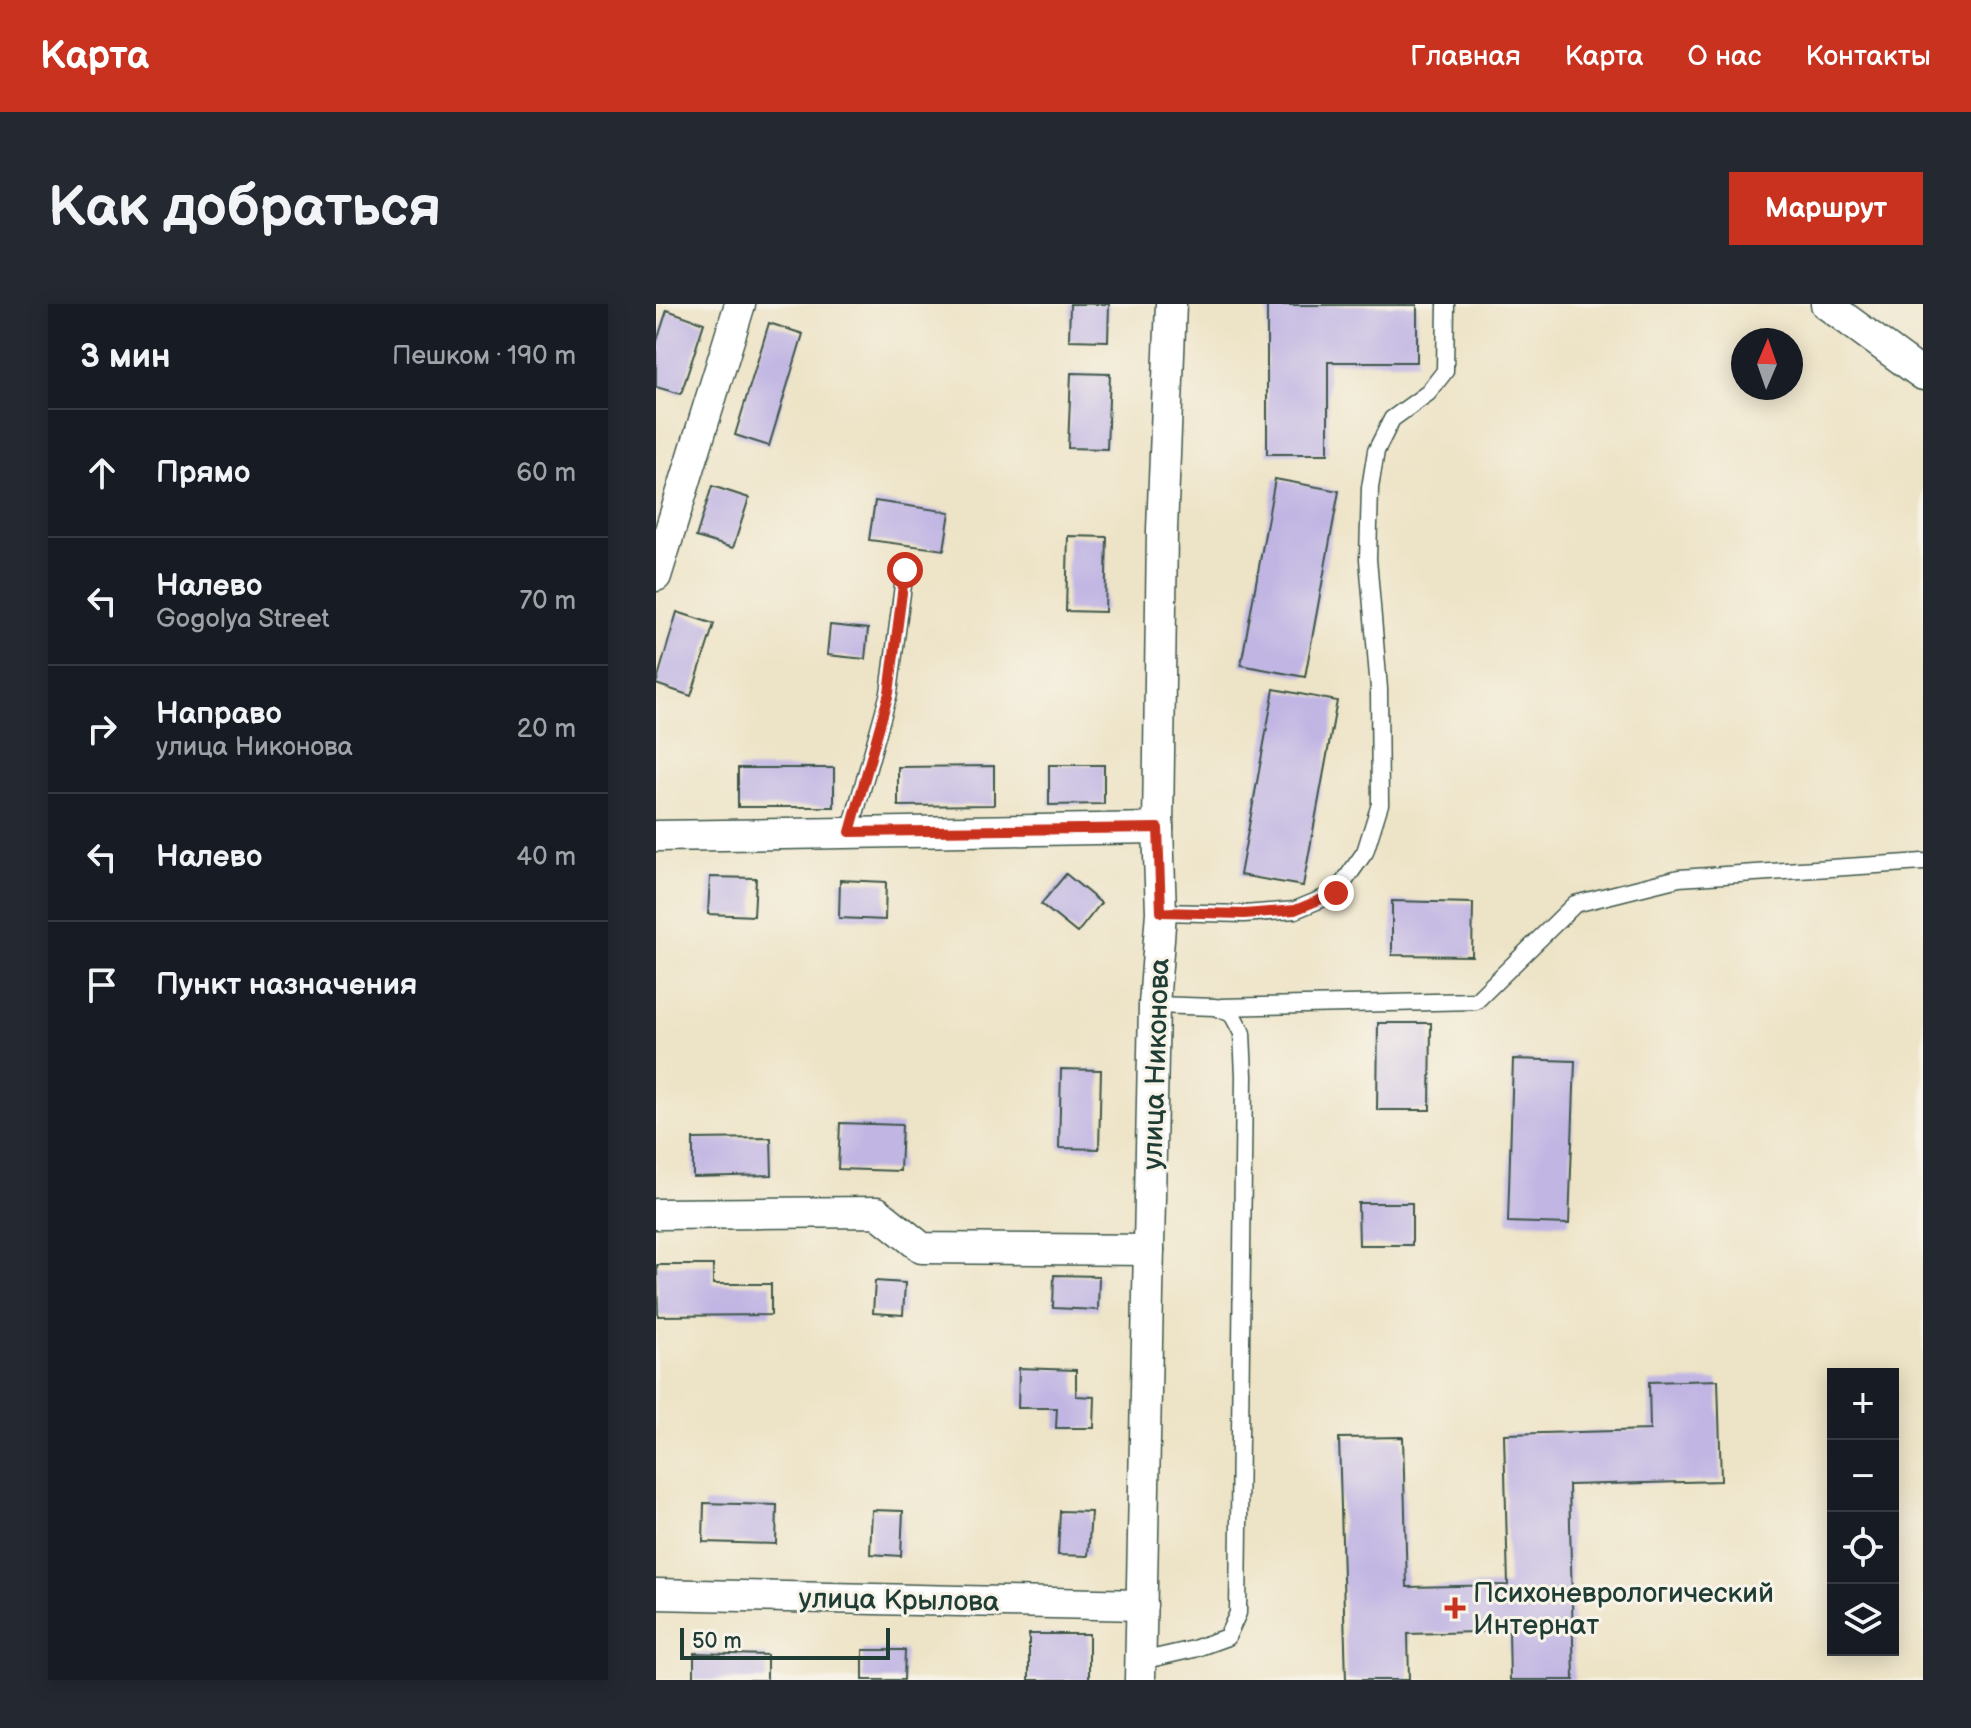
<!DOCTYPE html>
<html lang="ru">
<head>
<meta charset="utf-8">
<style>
  :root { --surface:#171b24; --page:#242831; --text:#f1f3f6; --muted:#9ea1a6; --line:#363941; --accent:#c8321e }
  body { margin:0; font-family:"Balsamiq Sans",sans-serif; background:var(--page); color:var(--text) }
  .controls { position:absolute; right:24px; bottom:24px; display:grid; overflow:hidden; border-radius:0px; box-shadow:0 4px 20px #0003 }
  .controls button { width:72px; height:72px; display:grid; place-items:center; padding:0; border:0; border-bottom:2px solid var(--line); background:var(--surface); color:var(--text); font:40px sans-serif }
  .compass { position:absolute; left:1075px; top:24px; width:72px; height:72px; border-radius:50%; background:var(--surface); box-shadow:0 4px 20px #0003; rotate:2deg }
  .scale { position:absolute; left:24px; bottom:20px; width:210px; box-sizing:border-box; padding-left:8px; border:4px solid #1f3d34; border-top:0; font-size:22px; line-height:28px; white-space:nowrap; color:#1f3d34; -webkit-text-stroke:6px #f7f3e8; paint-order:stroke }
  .stop { position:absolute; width:24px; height:24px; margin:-18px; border:6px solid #c8321e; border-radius:50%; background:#fff }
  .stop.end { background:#c8321e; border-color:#fff; box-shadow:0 2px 8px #0008 }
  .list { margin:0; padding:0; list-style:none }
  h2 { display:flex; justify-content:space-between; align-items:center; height:104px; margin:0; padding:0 32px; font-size:34px }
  h2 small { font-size:26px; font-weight:400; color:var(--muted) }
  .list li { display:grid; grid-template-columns:52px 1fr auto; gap:24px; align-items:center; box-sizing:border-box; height:128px; padding:0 32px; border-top:2px solid var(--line) }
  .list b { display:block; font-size:30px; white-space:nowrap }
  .list p { margin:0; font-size:26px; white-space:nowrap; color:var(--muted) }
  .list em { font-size:26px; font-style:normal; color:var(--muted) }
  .icon { flex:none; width:44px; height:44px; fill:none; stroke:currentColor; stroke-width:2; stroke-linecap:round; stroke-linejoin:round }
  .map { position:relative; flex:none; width:1267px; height:1376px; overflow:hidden; border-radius:0px }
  header { display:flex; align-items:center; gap:48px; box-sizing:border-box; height:112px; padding:0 40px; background:var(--accent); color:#fff }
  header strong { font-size:38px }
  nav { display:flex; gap:44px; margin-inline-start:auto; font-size:28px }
  .intro { display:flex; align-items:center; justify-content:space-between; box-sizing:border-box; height:192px; padding:0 48px }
  h1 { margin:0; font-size:56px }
  .button { padding:20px 36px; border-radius:0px; background:var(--accent); color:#fff; font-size:28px; font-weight:700 }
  main { display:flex; gap:48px; padding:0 48px }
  aside { flex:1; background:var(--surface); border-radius:0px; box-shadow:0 4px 20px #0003 }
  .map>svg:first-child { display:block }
  .building { fill:#c1b6e3 }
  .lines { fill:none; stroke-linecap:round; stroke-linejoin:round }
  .service-casing { stroke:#3e564a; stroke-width:19 }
  .minor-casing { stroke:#3e564a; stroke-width:33 }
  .service { stroke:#fff; stroke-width:16 }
  .minor { stroke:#fff; stroke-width:30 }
  .route { stroke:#c8321e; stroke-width:10 }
  .poi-dot { fill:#c8321e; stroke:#f7f3e8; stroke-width:3 }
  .labels { text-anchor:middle; stroke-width:6; stroke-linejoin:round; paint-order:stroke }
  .street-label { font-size:28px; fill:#1f3d34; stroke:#f7f3e8 }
  .poi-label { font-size:28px; fill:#1f3d34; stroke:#f7f3e8; text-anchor:start }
</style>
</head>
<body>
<header>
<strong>Карта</strong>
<nav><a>Главная</a><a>Карта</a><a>О нас</a><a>Контакты</a></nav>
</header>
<div class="intro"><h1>Как добраться</h1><a class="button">Маршрут</a></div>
<main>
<aside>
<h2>3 мин<small>Пешком · 190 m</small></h2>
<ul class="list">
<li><svg class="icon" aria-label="ahead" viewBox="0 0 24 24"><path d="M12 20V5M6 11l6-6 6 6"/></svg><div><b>Прямо</b></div><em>60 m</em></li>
<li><svg class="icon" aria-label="left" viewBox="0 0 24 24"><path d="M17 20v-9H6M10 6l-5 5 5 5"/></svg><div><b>Налево</b><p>Gogolya Street</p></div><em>70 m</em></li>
<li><svg class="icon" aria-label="right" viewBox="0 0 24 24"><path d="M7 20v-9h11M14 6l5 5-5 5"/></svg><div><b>Направо</b><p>улица Никонова</p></div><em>20 m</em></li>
<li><svg class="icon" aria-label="left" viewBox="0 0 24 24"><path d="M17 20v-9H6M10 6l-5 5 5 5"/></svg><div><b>Налево</b></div><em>40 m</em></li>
<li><svg class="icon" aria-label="arrive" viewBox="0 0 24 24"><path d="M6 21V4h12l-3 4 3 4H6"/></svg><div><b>Пункт назначения</b></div></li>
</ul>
</aside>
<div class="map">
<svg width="1267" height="1376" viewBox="0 0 1267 1376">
  <rect width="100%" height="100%" fill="#f7f3e8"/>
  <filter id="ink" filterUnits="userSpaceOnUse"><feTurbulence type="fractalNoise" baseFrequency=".0125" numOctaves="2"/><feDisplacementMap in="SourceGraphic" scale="16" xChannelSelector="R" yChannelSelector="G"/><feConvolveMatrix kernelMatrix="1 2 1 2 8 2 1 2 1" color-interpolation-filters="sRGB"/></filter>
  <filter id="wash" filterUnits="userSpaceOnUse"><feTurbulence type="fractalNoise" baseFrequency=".006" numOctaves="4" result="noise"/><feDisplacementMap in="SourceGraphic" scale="32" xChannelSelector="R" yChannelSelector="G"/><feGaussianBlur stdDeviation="1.8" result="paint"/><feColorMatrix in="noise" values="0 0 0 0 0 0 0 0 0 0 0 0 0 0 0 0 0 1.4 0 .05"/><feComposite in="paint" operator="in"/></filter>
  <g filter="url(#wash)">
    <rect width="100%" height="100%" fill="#ede3c6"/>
    <g id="blocks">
      <g class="building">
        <path d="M 414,0 L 453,0 L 452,37 L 413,36 Z"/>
        <path d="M 611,1 L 761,1 L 761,58 L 672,58 L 672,150 L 611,150 Z"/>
        <path d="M 11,6 L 48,19 L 25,90 L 0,83 L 0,40 Z"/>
        <path d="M 113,19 L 147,30 L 113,142 L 79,131 Z"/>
        <path d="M 415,69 L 454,70 L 451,145 L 412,144 Z"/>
        <path d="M 619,175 L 683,187 L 649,373 L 585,361 Z"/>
        <path d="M 56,182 L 93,194 L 77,244 L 40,233 Z"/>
        <path d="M 219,197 L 294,208 L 288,246 L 213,236 Z"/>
        <path d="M 412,232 L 451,233 L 449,308 L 410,307 Z"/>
        <path d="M 21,308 L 58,320 L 35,392 L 0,380 Z"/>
        <path d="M 174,321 L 212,325 L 209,355 L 171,351 Z"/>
        <path d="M 618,385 L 681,397 L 647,582 L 584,571 Z"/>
        <path d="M 393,461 L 448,461 L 448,500 L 393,501 Z"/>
        <path d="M 338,462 L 338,501 L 242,502 L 242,463 Z"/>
        <rect x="82" y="464" width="96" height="39"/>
        <path d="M 410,570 L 445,599 L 421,629 L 385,600 Z"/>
        <path d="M 54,573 L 100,574 L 98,612 L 52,610 Z"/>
        <path d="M 184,576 L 230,578 L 229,616 L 183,614 Z"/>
        <path d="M 736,597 L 817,599 L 816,652 L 736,651 Z"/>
        <path d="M 722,719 L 775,719 L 774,806 L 721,806 Z"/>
        <path d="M 857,755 L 919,757 L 913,920 L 852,918 Z"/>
        <path d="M 405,765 L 445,766 L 443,845 L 403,844 Z"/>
        <path d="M 184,819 L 246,821 L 244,867 L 182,865 Z"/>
        <path d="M 115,834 L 116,871 L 37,873 L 37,835 Z"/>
        <path d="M 702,899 L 756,899 L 756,941 L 703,941 Z"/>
        <path d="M 1,961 L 57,961 L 57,980 L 115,980 L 115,1011 L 2,1012 Z"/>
        <path d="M 398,971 L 443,972 L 442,1006 L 397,1004 Z"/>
        <path d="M 219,977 L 249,979 L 247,1011 L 217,1009 Z"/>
        <path d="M 363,1064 L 420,1066 L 420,1092 L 439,1093 L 438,1124 L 400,1124 L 401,1104 L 362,1104 Z"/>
        <path d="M 1062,1076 L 1065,1177 L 913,1181 L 918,1376 L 854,1376 L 853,1327 L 752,1330 L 753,1376 L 690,1376 L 683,1134 L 747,1133 L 751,1283 L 852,1281 L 848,1130 L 994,1126 L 993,1078 Z"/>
        <path d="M 48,1199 L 121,1201 L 120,1240 L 47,1238 Z"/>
        <path d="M 216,1206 L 247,1207 L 245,1252 L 214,1250 Z"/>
        <path d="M 404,1207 L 435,1208 L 432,1252 L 402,1251 Z"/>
        <rect x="373" y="1330" width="60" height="46"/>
        <path d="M 207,1346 L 249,1346 L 248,1376 L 207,1376 Z"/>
        <path d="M 38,1349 L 111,1351 L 111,1376 L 38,1376 Z"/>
      </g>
    </g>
  </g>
  <g filter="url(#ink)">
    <use href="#blocks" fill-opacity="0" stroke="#3e564a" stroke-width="2"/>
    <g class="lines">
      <defs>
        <g id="service">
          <path d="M 194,528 L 233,389 L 249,266"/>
          <path d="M 505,608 L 588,610 L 639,606 L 680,589 L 709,548 L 724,500 L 723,385 L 712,255 L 714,184 L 720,147 L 736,115 L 772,89 L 789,67 L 790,0"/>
          <path d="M 565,703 L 820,697 L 919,600 L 1023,574 L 1267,558"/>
          <path d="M 485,1357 L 538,1345 L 571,1333 L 582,1309 L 588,772 L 586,729 L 576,710 L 559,703 L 498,701"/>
        </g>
        <g id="minor">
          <path d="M 1170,0 L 1267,71"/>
          <path d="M 0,272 L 84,0"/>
          <path d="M 0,532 L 502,524"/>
          <path d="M 0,910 L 221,908 L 266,944 L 493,946"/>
          <path d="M 0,1290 L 486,1301"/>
          <path d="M 484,1376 L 498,701 L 505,608 L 502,524 L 506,226 L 515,0"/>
        </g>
      </defs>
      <use href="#service" class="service-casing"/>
      <use href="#minor" class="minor-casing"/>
      <use href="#service" class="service"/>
      <use href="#minor" class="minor"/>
    </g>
  </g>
  <g class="lines" filter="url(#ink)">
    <path class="route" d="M 249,266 L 233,389 L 194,528 L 502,524 L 505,608 L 588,610 L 639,606 L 680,589"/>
  </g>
  <path class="poi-dot" d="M795 1292h8v8h8v8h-8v8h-8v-8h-8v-8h8z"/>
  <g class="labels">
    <g class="street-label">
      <text transform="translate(499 760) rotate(-88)" y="10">улица Никонова</text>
      <text transform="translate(243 1295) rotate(1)" y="10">улица Крылова</text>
    </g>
    <g class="poi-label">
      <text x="817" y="1298">Психоневрологический<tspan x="817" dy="32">Интернат</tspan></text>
    </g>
  </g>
</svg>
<div class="controls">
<button>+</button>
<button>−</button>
<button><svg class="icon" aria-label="locate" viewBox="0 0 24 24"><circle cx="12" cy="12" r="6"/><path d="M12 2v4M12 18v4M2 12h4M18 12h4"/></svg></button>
<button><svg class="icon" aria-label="layers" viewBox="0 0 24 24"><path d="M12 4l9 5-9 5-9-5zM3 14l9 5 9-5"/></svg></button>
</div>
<svg class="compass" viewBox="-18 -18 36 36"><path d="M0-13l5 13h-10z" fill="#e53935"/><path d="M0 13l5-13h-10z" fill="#9ea1a6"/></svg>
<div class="scale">50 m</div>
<div class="stop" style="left:249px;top:266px"></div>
<div class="stop end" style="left:680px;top:589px"></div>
</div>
</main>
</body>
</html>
